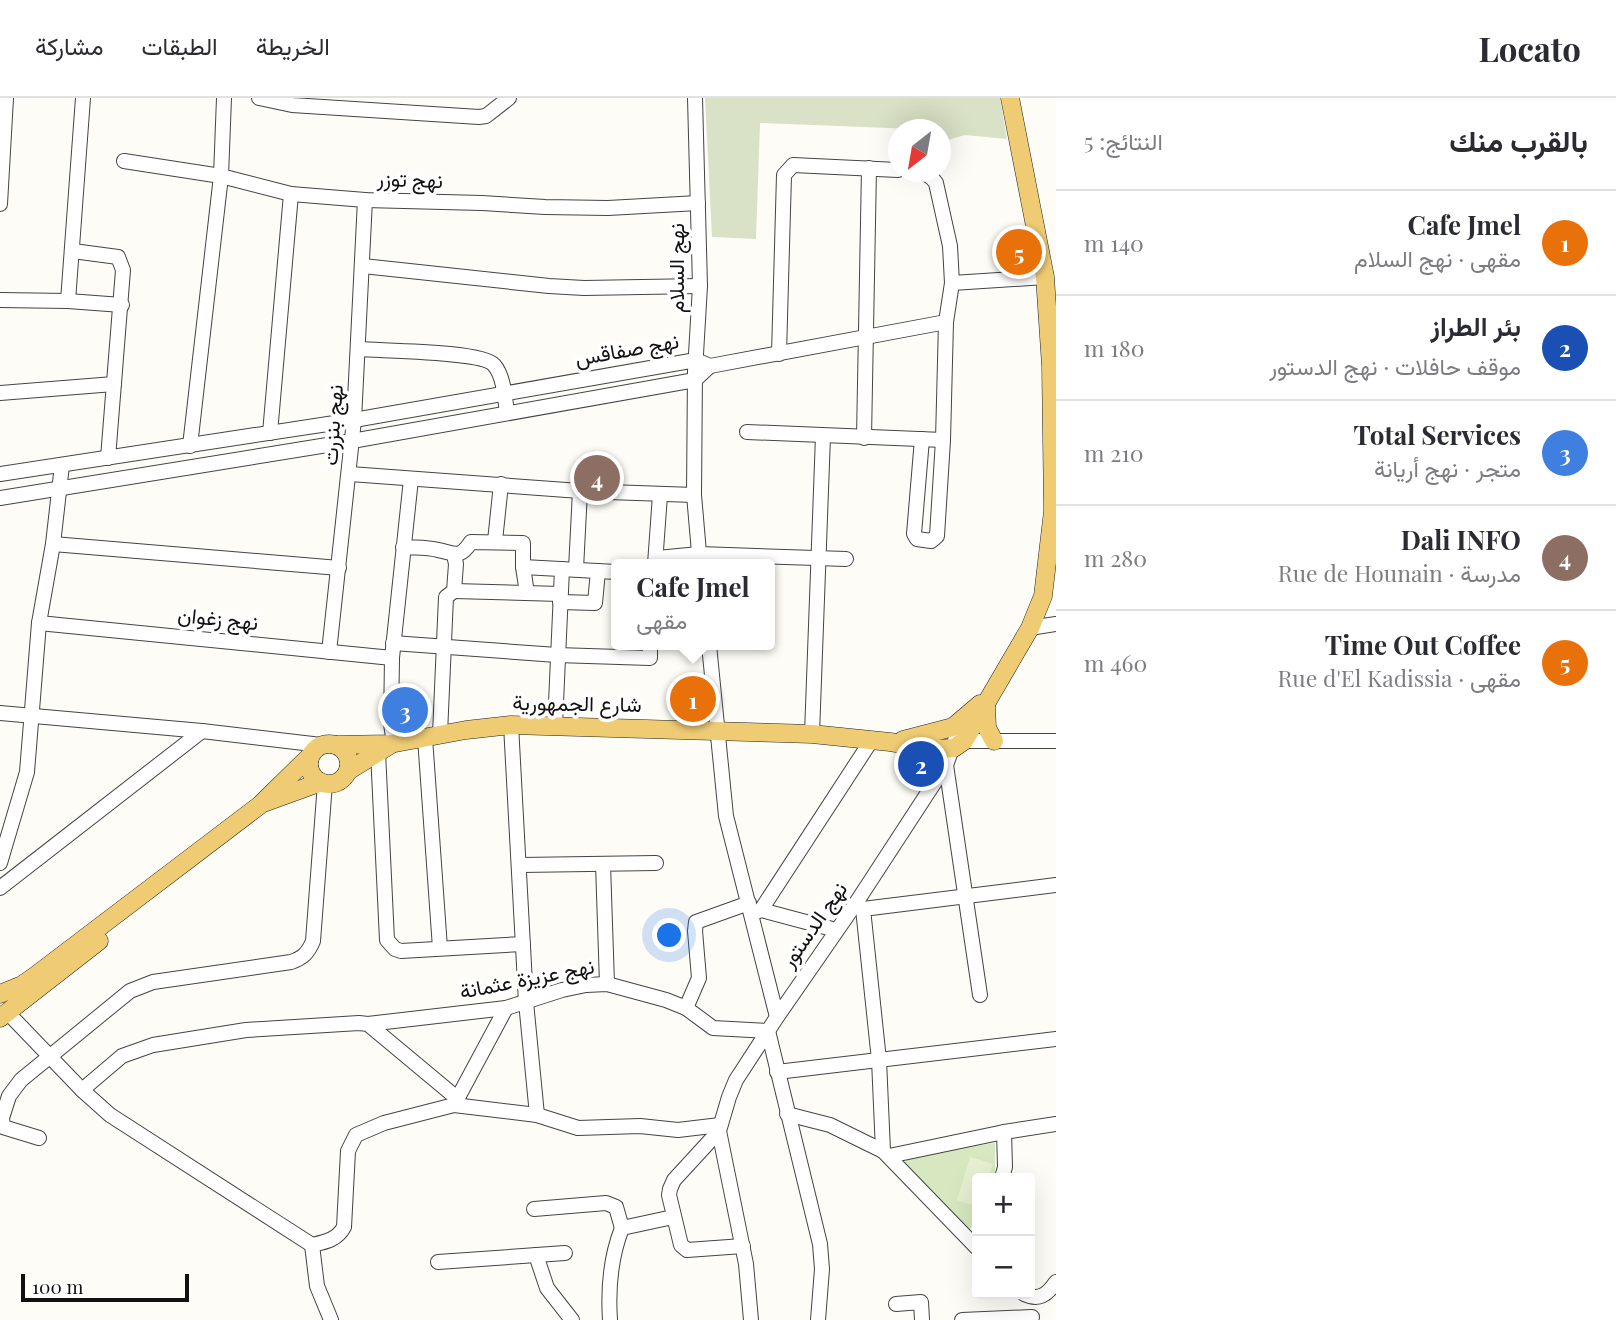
<!DOCTYPE html>
<html lang="ar">
<head>
<meta charset="utf-8">
<style>
  :root { --surface:#fff; --page:#f7f7f7; --text:#2b2b33; --muted:#7c7c81; --line:#e1e1e2; --accent:#b9313e }
  body { margin:0; font-family:"Playfair Display",Vazirmatn,serif; background:var(--page); color:var(--text); direction:rtl }
  .controls { position:absolute; right:21px; bottom:21px; display:grid; overflow:hidden; border-radius:7px; box-shadow:0 7px 28px #0002 }
  .controls button { width:63px; height:63px; display:grid; place-items:center; padding:0; border:0; border-bottom:2px solid var(--line); background:var(--surface); color:var(--text); font:35px sans-serif }
  .compass { position:absolute; left:888px; top:21px; width:63px; height:63px; border-radius:50%; background:var(--surface); box-shadow:0 7px 28px #0002; rotate:211deg }
  .scale { position:absolute; left:21px; bottom:18px; width:168px; box-sizing:border-box; padding-left:7px; border:4px solid #111; border-top:0; font-size:19px; line-height:24px; white-space:nowrap; color:#111; -webkit-text-stroke:5px #fff; paint-order:stroke }
  .you { position:absolute; left:670px; top:838px; width:24px; height:24px; margin:-18px; border:5px solid #fff; border-radius:50%; background:#1a73e8; box-shadow:0 0 0 10px #1a73e833 }
  .badge { display:grid; place-items:center; width:46px; height:46px; border-radius:50%; background:var(--accent); color:#fff; font-size:23px; font-weight:700 }
  .pin { position:absolute; translate:-50% -50%; border:4px solid #fff; box-shadow:0 2px 7px #0006 }
  .popup { position:absolute; left:611px; top:461px; width:164px; height:91px; box-sizing:border-box; display:grid; place-content:center; border-radius:7px; background:var(--surface); filter:drop-shadow(0 2px 5px #0005); font-size:23px; white-space:nowrap; color:var(--muted) }
  .popup b { font-size:26px; color:var(--text) }
  .popup::after { content:''; position:absolute; left:50%; top:100%; margin-left:-14px; border:14px solid transparent; border-top-color:var(--surface) }
  .list { margin:0; padding:0; list-style:none }
  h2 { display:flex; justify-content:space-between; align-items:center; height:91px; margin:0; padding:0 28px; font-size:30px }
  h2 small { font-size:23px; font-weight:400; color:var(--muted) }
  .list li { display:grid; grid-template-columns:46px 1fr auto; gap:21px; align-items:center; box-sizing:border-box; height:105px; padding:0 28px; border-top:2px solid var(--line) }
  .list b { display:block; font-size:26px; white-space:nowrap }
  .list p { margin:0; font-size:23px; white-space:nowrap; color:var(--muted) }
  .list em { font-size:23px; font-style:normal; color:var(--muted) }
  .map { position:relative; flex:none; width:1056px; height:1222px; overflow:hidden; direction:ltr }
  header { display:flex; align-items:center; gap:42px; box-sizing:border-box; height:98px; padding:0 35px; background:var(--surface); border-bottom:2px solid var(--line) }
  header strong { font-size:33px }
  nav { display:flex; gap:38px; margin-inline-start:auto; font-size:24px }
  main { display:flex }
  aside { flex:1; background:var(--surface) }
  .map>svg:first-child { display:block }
  .green { fill:#d7e8c0 }
  .cemetery { fill:#d9e1c6 }
  .pitch { fill:#e7f0d1 }
  .lines { fill:none; stroke-linecap:round; stroke-linejoin:round }
  .minor-casing { stroke:#444; stroke-width:16 }
  .major-casing { stroke:#222; stroke-width:19 }
  .minor { stroke:#fff; stroke-width:14 }
  .major { stroke:#efcb74; stroke-width:18 }
  .labels { text-anchor:middle; stroke-width:7; stroke-linejoin:round; paint-order:stroke }
  .street-label { font-size:21px; fill:#111; stroke:#fff }
</style>
</head>
<body>
<header>
<strong>Locato</strong>
<nav><a>الخريطة</a><a>الطبقات</a><a>مشاركة</a></nav>
</header>
<main>
<aside>
<h2>بالقرب منك<small>النتائج: 5</small></h2>
<ul class="list">
<li><span class="badge" style="background:#e8710a">1</span><div><b>Cafe Jmel</b><p>مقهى · نهج السلام</p></div><em>140 m</em></li>
<li><span class="badge" style="background:#1a4fb4">2</span><div><b>بئر الطراز</b><p>موقف حافلات · نهج الدستور</p></div><em>180 m</em></li>
<li><span class="badge" style="background:#3f7fe0">3</span><div><b>Total Services</b><p>متجر · نهج أريانة</p></div><em>210 m</em></li>
<li><span class="badge" style="background:#8d6e63">4</span><div><b>Dali INFO</b><p>مدرسة · Rue de Hounain</p></div><em>280 m</em></li>
<li><span class="badge" style="background:#e8710a">5</span><div><b>Time Out Coffee</b><p>مقهى · Rue d'El Kadissia</p></div><em>460 m</em></li>
</ul>
</aside>
<div class="map">
<svg width="1056" height="1222" viewBox="0 0 1056 1222">
  <rect width="100%" height="100%" fill="#fefcf6"/>
  <path class="green" d="M 995,1045 L 995,1080 L 977,1080 L 977,1122 L 969,1132 L 966,1132 L 904,1066 L 908,1058 Z"/>
  <path class="cemetery" d="M 705,0 L 1000,0 L 1007,41 L 965,37 L 941,44 L 940,32 L 760,25 L 756,141 L 712,139 Z"/>
  <path class="pitch" d="M 970,1059 L 993,1066 L 988,1080 L 977,1080 L 977,1109 L 957,1102 Z"/>
  <g class="lines">
    <defs>
      <g id="minor">
        <path d="M 259,0 L 292,7 L 479,19 L 486,18 L 509,0"/>
        <path d="M 695,0 L 700,188 L 695,273 L 694,397 L 700,466"/>
        <path d="M 124,63 L 221,78 L 291,96 L 365,102 L 482,105 L 545,109 L 608,110 L 698,105"/>
        <path d="M 914,74 C 924,74 931,77 936,85 L 950,148 L 952,185 L 946,224 L 943,342 L 937,438 L 931,443 L 917,441 L 914,436 L 922,341"/>
        <path d="M 0,106 L 6,0"/>
        <path d="M 73,153 L 118,159 L 123,172 L 108,360"/>
        <path d="M 363,168 L 549,188 L 584,190 L 700,188"/>
        <path d="M 952,185 L 1045,179"/>
        <path d="M 0,202 L 68,203 L 122,207"/>
        <path d="M 68,203 L 83,0"/>
        <path d="M 359,251 C 382,253 482,253 494,267 C 504,278 505,301 507,315"/>
        <path d="M 779,256 L 784,77 L 793,67 L 898,72"/>
        <path d="M 710,268 L 946,224"/>
        <path d="M 0,295 L 114,286"/>
        <path d="M 747,334 L 943,342"/>
        <path d="M 270,335 L 291,96"/>
        <path d="M 864,340 L 869,70"/>
        <path d="M 190,348 L 221,78 L 224,0"/>
        <path d="M 0,376 L 354,322 L 696,262 L 710,268"/>
        <path d="M 350,376 L 580,393 L 694,397"/>
        <path d="M 0,400 L 352,343 L 695,282 L 710,268"/>
        <path d="M 495,443 L 501,386"/>
        <path d="M 53,446 L 339,470"/>
        <path d="M 403,449 C 415,450 427,449 438,452 C 455,455 459,462 471,444 L 523,445 L 523,469 L 527,495"/>
        <path d="M 657,460 L 699,456 L 846,461"/>
        <path d="M 655,466 L 660,397"/>
        <path d="M 523,469 L 616,474"/>
        <path d="M 576,471 L 580,393"/>
        <path d="M 454,493 L 560,496"/>
        <path d="M 560,504 L 595,505 L 598,473"/>
        <path d="M 39,525 L 392,560"/>
        <path d="M 1030,530 L 1056,526"/>
        <path d="M 393,545 L 557,557 L 650,560 L 650,547"/>
        <path d="M 709,547 L 726,718 L 777,919"/>
        <path d="M 329,554 L 354,322 L 365,102"/>
        <path d="M 0,615 L 202,633 L 321,647"/>
        <path d="M 511,627 L 526,904 L 537,1017"/>
        <path d="M 555,627 L 562,471"/>
        <path d="M 440,636 L 446,499 L 454,493 L 456,466 L 454,457"/>
        <path d="M 812,636 L 823,338"/>
        <path d="M 425,640 L 440,850"/>
        <path d="M 964,643 L 1056,643"/>
        <path d="M 394,645 L 391,626 L 392,560 L 411,381"/>
        <path d="M 378,654 L 387,842 L 395,851 L 401,853 L 523,846"/>
        <path d="M 946,667 L 980,897"/>
        <path d="M 0,765 L 27,674 L 39,525 L 53,446 L 62,367"/>
        <path d="M 603,766 L 607,886"/>
        <path d="M 521,767 L 656,765"/>
        <path d="M 0,790 L 202,633"/>
        <path d="M 856,805 L 863,811 L 879,962 L 883,1053"/>
        <path d="M 863,811 L 1056,787"/>
        <path d="M 761,812 L 871,643"/>
        <path d="M 756,814 L 761,812 L 836,832"/>
        <path d="M 686,910 L 699,880 L 695,833 L 696,824 L 749,805"/>
        <path d="M 7,914 L 82,992 L 110,1017 L 312,1147"/>
        <path d="M 368,926 L 506,910 L 562,892 L 586,887 L 607,886 L 666,902 L 686,910 L 713,930 L 768,933 L 820,1146 L 822,1171 L 818,1222"/>
        <path d="M 777,974 L 1056,941"/>
        <path d="M 82,992 L 122,958 L 153,947 L 246,932 L 359,925 L 368,926 L 458,1001"/>
        <path d="M 454,1007 L 506,910"/>
        <path d="M 787,1016 L 830,1027 L 883,1053 L 977,1150"/>
        <path d="M 719,1033 L 674,1082 L 670,1091 L 669,1097 L 681,1147 L 687,1152 L 743,1148"/>
        <path d="M 39,1040 L 3,1029 L 2,1020 L 9,998 L 21,982 L 130,893 L 153,884 L 291,864 C 303,860 308,855 313,843 L 325,685"/>
        <path d="M 889,1058 L 1004,1034 L 1056,1026"/>
        <path d="M 1002,1080 L 1005,1069 L 1004,1034"/>
        <path d="M 534,1111 L 606,1105 L 616,1109 L 622,1130"/>
        <path d="M 312,1147 C 325,1144 337,1142 344,1129 L 348,1053 L 356,1037 L 384,1025 L 454,1007 L 537,1017 L 578,1030 L 640,1028 L 678,1032 L 720,1027"/>
        <path d="M 312,1147 L 317,1188 L 331,1222"/>
        <path d="M 536,1157 L 547,1190 L 572,1222"/>
        <path d="M 438,1164 L 565,1155"/>
        <path d="M 1024,1196 C 1039,1203 1047,1197 1056,1184"/>
        <path d="M 896,1206 L 921,1204 L 922,1222"/>
        <path d="M 610,1222 C 608,1192 611,1158 622,1130 L 673,1119"/>
        <path d="M 751,1222 L 746,1166 L 719,1033 L 729,999 L 736,982 L 777,919 L 856,805 L 946,667 L 956,640"/>
        <path d="M 962,1222 L 1032,1219"/>
      </g>
      <g id="major">
        <path d="M 986,608 L 987,630 L 994,643"/>
        <path d="M 903,642 L 953,629 L 980,606"/>
        <circle cx="329" cy="666" r="20"/>
        <path d="M 336,647 L 390,646 L 466,632 L 511,627 L 812,636 L 890,644 L 934,651 L 954,650 L 964,643 L 1030,530 L 1043,498 L 1053,413 L 1051,268 L 1045,179 L 1010,0"/>
        <path d="M 348,673 L 390,647"/>
        <path d="M 266,704 L 321,684"/>
        <path d="M 0,896 L 22,887 L 35,878 L 260,707 L 310,658"/>
        <path d="M 0,920 L 99,843"/>
      </g>
    </defs>
    <use href="#minor" class="minor-casing"/>
    <use href="#major" class="major-casing"/>
    <use href="#minor" class="minor"/>
    <use href="#major" class="major"/>
  </g>
  <g class="labels">
    <g class="street-label">
      <text transform="translate(410 82) rotate(2)" y="7">نهج توزر</text>
      <text transform="translate(677 170) rotate(-90)" y="7">نهج السلام</text>
      <text transform="translate(627 252) rotate(-10)" y="7">نهج صفاقس</text>
      <text transform="translate(333 327) rotate(-86)" y="7">نهج بنزرت</text>
      <text transform="translate(218 521) rotate(6)" y="7">نهج زغوان</text>
      <text transform="translate(577 606) rotate(1)" y="7">شارع الجمهورية</text>
      <text transform="translate(814 827) rotate(-55)" y="7">نهج الدستور</text>
      <text transform="translate(527 881) rotate(-11)" y="7">نهج عزيزة عثمانة</text>
    </g>
  </g>
</svg>
<div class="controls">
<button>+</button>
<button>−</button>
</div>
<svg class="compass" viewBox="-18 -18 36 36"><path d="M0-13l5 13h-10z" fill="#e53935"/><path d="M0 13l5-13h-10z" fill="#7c7c81"/></svg>
<div class="scale">100 m</div>
<div class="you"></div>
<div class="pin badge" style="left:693px;top:601px;background:#e8710a">1</div>
<div class="popup"><b>Cafe Jmel</b>مقهى</div>
<div class="pin badge" style="left:921px;top:666px;background:#1a4fb4">2</div>
<div class="pin badge" style="left:405px;top:612px;background:#3f7fe0">3</div>
<div class="pin badge" style="left:597px;top:380px;background:#8d6e63">4</div>
<div class="pin badge" style="left:1019px;top:154px;background:#e8710a">5</div>
</div>
</main>
</body>
</html>
